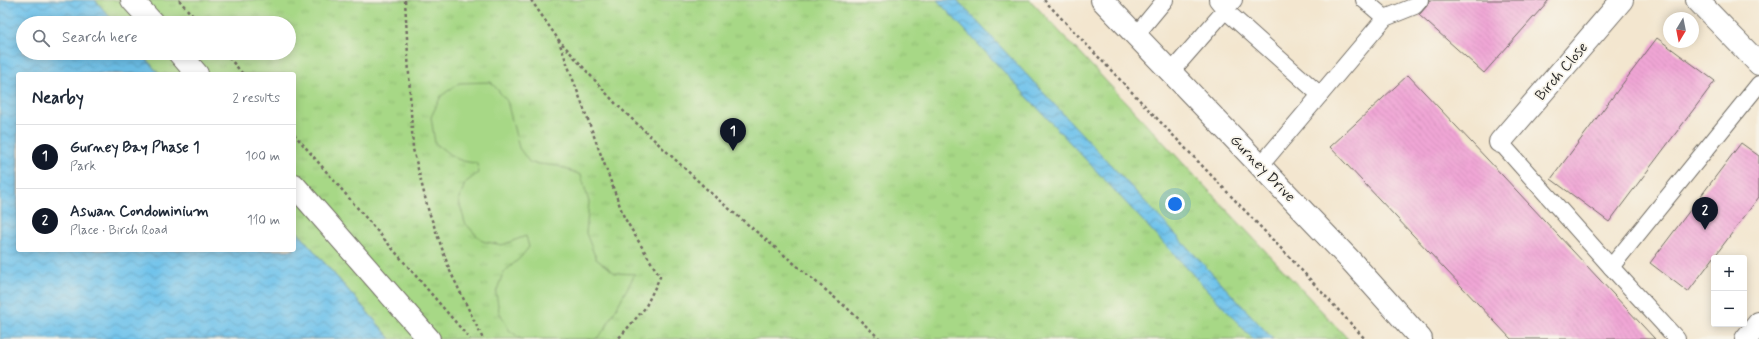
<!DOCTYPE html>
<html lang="en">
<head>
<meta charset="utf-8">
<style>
  :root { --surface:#fff; --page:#f6f6f7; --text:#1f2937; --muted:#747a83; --line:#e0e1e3; --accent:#111827 }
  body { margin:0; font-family:Mynerve,sans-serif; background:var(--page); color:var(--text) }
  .controls { position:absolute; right:12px; bottom:12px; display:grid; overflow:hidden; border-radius:4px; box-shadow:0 2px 10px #0003 }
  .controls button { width:36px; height:36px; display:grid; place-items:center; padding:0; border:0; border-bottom:1px solid var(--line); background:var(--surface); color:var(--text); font:20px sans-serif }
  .compass { position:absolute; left:1663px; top:12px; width:36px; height:36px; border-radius:50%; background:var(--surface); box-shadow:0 2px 10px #0003; rotate:190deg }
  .you { position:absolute; left:1175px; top:204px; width:14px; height:14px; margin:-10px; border:3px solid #fff; border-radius:50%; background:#1a73e8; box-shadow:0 0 0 6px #1a73e833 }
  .badge { display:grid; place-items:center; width:26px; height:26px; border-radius:50%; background:var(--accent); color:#fff; font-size:13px; font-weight:700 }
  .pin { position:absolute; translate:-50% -33px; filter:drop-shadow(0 1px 2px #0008) }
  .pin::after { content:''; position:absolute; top:21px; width:14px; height:12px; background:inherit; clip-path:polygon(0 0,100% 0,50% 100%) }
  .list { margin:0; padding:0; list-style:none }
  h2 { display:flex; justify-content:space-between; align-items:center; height:52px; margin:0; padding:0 16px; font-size:17px }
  h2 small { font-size:13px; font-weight:400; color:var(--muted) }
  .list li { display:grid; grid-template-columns:26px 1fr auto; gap:12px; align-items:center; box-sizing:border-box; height:64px; padding:0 16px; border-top:1px solid var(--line) }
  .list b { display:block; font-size:15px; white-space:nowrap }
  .list p { margin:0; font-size:13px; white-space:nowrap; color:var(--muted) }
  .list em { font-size:13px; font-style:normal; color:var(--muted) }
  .icon { flex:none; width:22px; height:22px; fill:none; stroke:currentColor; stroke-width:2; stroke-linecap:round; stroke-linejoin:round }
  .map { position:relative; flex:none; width:1759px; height:339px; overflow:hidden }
  .search { position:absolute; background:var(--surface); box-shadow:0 2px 10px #0003; left:16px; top:16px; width:280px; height:44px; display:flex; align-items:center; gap:10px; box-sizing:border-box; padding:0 14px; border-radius:22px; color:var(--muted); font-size:15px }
  .panel { position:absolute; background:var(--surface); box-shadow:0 2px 10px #0003; left:16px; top:72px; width:280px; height:180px; border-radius:4px }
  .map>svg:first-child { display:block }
  .park { fill:url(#park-tufts); stroke:#698258 }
  .pitch { fill:#a7d886; stroke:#698258 }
  .water { fill:url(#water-waves); stroke:#4c768b }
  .building { fill:url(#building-back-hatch) }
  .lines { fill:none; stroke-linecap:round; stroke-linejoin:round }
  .service-casing { stroke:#716c64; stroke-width:18 }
  .pedestrian-casing { stroke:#716c64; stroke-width:24 }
  .minor-casing { stroke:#716c64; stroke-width:24 }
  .secondary-casing { stroke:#716c64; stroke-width:24 }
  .path { stroke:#716c64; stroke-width:2.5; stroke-dasharray:3 3; stroke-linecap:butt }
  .service { stroke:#fff; stroke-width:16 }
  .pedestrian { stroke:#fff; stroke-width:22 }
  .minor { stroke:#fff; stroke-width:22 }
  .secondary { stroke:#fff; stroke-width:22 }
  .labels { text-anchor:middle; stroke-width:3.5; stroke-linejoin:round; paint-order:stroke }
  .street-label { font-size:15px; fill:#2b2b2b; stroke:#f7f3e8 }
</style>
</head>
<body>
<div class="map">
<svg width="1759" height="339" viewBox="0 0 1759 339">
  <defs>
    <pattern id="park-tufts" width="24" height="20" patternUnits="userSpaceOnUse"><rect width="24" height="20" fill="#a7d886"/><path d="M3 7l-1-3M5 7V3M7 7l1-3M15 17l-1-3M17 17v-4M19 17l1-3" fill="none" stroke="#90ba74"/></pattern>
    <pattern id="water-waves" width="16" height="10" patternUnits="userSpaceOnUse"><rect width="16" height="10" fill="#6ec2eb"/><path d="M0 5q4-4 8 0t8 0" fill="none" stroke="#5b9ebf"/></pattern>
    <pattern id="building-back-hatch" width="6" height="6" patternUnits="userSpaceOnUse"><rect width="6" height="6" fill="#f0a6d5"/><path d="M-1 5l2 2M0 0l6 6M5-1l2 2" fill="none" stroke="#ce8fb7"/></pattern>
  </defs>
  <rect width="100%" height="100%" fill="#f7f3e8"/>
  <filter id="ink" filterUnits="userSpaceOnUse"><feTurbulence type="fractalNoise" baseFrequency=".025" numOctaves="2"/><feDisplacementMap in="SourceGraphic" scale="8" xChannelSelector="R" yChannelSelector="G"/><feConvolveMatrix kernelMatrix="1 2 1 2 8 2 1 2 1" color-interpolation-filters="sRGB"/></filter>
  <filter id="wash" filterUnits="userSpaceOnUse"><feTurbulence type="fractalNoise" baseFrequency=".012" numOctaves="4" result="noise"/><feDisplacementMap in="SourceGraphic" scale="16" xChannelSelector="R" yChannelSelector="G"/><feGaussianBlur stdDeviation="0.9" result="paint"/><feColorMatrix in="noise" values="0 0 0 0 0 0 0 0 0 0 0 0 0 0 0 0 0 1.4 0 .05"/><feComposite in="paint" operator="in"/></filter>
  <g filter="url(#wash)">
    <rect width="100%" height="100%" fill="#f3e6cf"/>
    <path class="park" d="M 95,0 L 1030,0 L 1348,339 L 391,339 L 294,228 L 294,74 L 159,74 L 141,53 L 289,53 L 289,23 L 115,23 Z"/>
    <path class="pitch" d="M 491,82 L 507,101 L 519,148 L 530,163 L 558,166 L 581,175 L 589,202 L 586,233 L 596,259 L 615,273 L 635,274 L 605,329 L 596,339 L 521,339 L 509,330 L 499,311 L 496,293 L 503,273 L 520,258 L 529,247 L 526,236 L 502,245 L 482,241 L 465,223 L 459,201 L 465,183 L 478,173 L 477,163 C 456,162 452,156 435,143 L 431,117 L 441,96 L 459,83 Z"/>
    <g class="water">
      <path d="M 0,0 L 95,0 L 115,23 L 23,23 L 23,53 L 141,53 L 159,74 L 18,74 L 18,250 L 294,250 L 294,228 L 391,339 L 0,339 Z"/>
      <path d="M 937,0 L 957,0 L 1273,339 L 1253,339 Z"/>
    </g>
    <g id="blocks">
      <g class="building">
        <path d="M 1429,0 L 1549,0 L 1484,73 L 1419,15 L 1427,6 Z"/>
        <path d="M 1657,38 L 1715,81 L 1609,222 L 1551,179 Z"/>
        <path d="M 1408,75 L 1503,176 L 1655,339 L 1511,339 L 1330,147 Z"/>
        <path d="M 1741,143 L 1759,156 L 1759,197 L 1688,292 L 1650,263 Z"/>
      </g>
    </g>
  </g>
  <g filter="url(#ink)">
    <use href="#blocks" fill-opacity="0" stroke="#716c64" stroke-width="1"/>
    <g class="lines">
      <defs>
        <g id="service">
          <path d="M 1217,0 L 1225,10 L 1320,95"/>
          <path d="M 1364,0 L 1385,18"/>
          <path d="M 1136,35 L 1165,0"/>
          <path d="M 1171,72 L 1234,0"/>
          <path d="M 1500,142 L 1611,267 L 1677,339"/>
          <path d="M 1260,166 L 1385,18 L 1415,6 L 1420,0"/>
          <path d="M 1611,267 L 1759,84"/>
        </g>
        <g id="pedestrian">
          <path d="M 132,0 L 153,23"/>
          <path d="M 179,53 L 197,74"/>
          <path d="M 294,185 L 429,339"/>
        </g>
        <g id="minor">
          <path d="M 1697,0 L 1759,64"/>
          <path d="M 1500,142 L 1622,0"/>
          <path d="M 1746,339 L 1759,323"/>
        </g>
        <path id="secondary" d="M 1102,0 L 1352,262 L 1421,339"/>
      </defs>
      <use href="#service" class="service-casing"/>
      <use href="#pedestrian" class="pedestrian-casing"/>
      <use href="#minor" class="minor-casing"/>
      <use href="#secondary" class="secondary-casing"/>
      <g class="path">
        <path d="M 179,0 L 199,23"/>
        <path d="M 405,0 L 413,149 L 428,209 L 450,271 L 483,339"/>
        <path d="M 531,0 L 558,39 L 624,217 L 660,277 L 645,308 L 618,339"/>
        <path d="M 1044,0 L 1293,261 L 1365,339"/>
        <path d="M 558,39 L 616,104 L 714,196 L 847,308 L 880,339"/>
        <path d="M 225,53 L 243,74"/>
        <path d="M 294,134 L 470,339"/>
      </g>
      <use href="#service" class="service"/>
      <use href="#pedestrian" class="pedestrian"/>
      <use href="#minor" class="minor"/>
      <use href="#secondary" class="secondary"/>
    </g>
  </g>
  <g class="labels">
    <g class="street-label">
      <text transform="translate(1561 71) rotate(-49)" y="5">Birch Close</text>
      <text transform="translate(1263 168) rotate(46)" y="5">Gurney Drive</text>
    </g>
  </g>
</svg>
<div class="controls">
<button>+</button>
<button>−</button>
</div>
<svg class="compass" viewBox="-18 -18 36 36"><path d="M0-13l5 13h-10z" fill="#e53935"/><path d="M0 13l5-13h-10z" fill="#747a83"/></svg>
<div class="you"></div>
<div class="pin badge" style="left:733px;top:151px">1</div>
<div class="pin badge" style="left:1705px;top:230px">2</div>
<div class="search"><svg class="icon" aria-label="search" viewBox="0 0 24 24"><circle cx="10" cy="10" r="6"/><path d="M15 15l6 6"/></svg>Search here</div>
<section class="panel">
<h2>Nearby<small>2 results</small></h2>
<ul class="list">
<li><span class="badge">1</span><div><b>Gurney Bay Phase 1</b><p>Park</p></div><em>100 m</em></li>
<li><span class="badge">2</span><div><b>Aswan Condominium</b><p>Place · Birch Road</p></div><em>110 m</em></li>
</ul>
</section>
</div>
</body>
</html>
